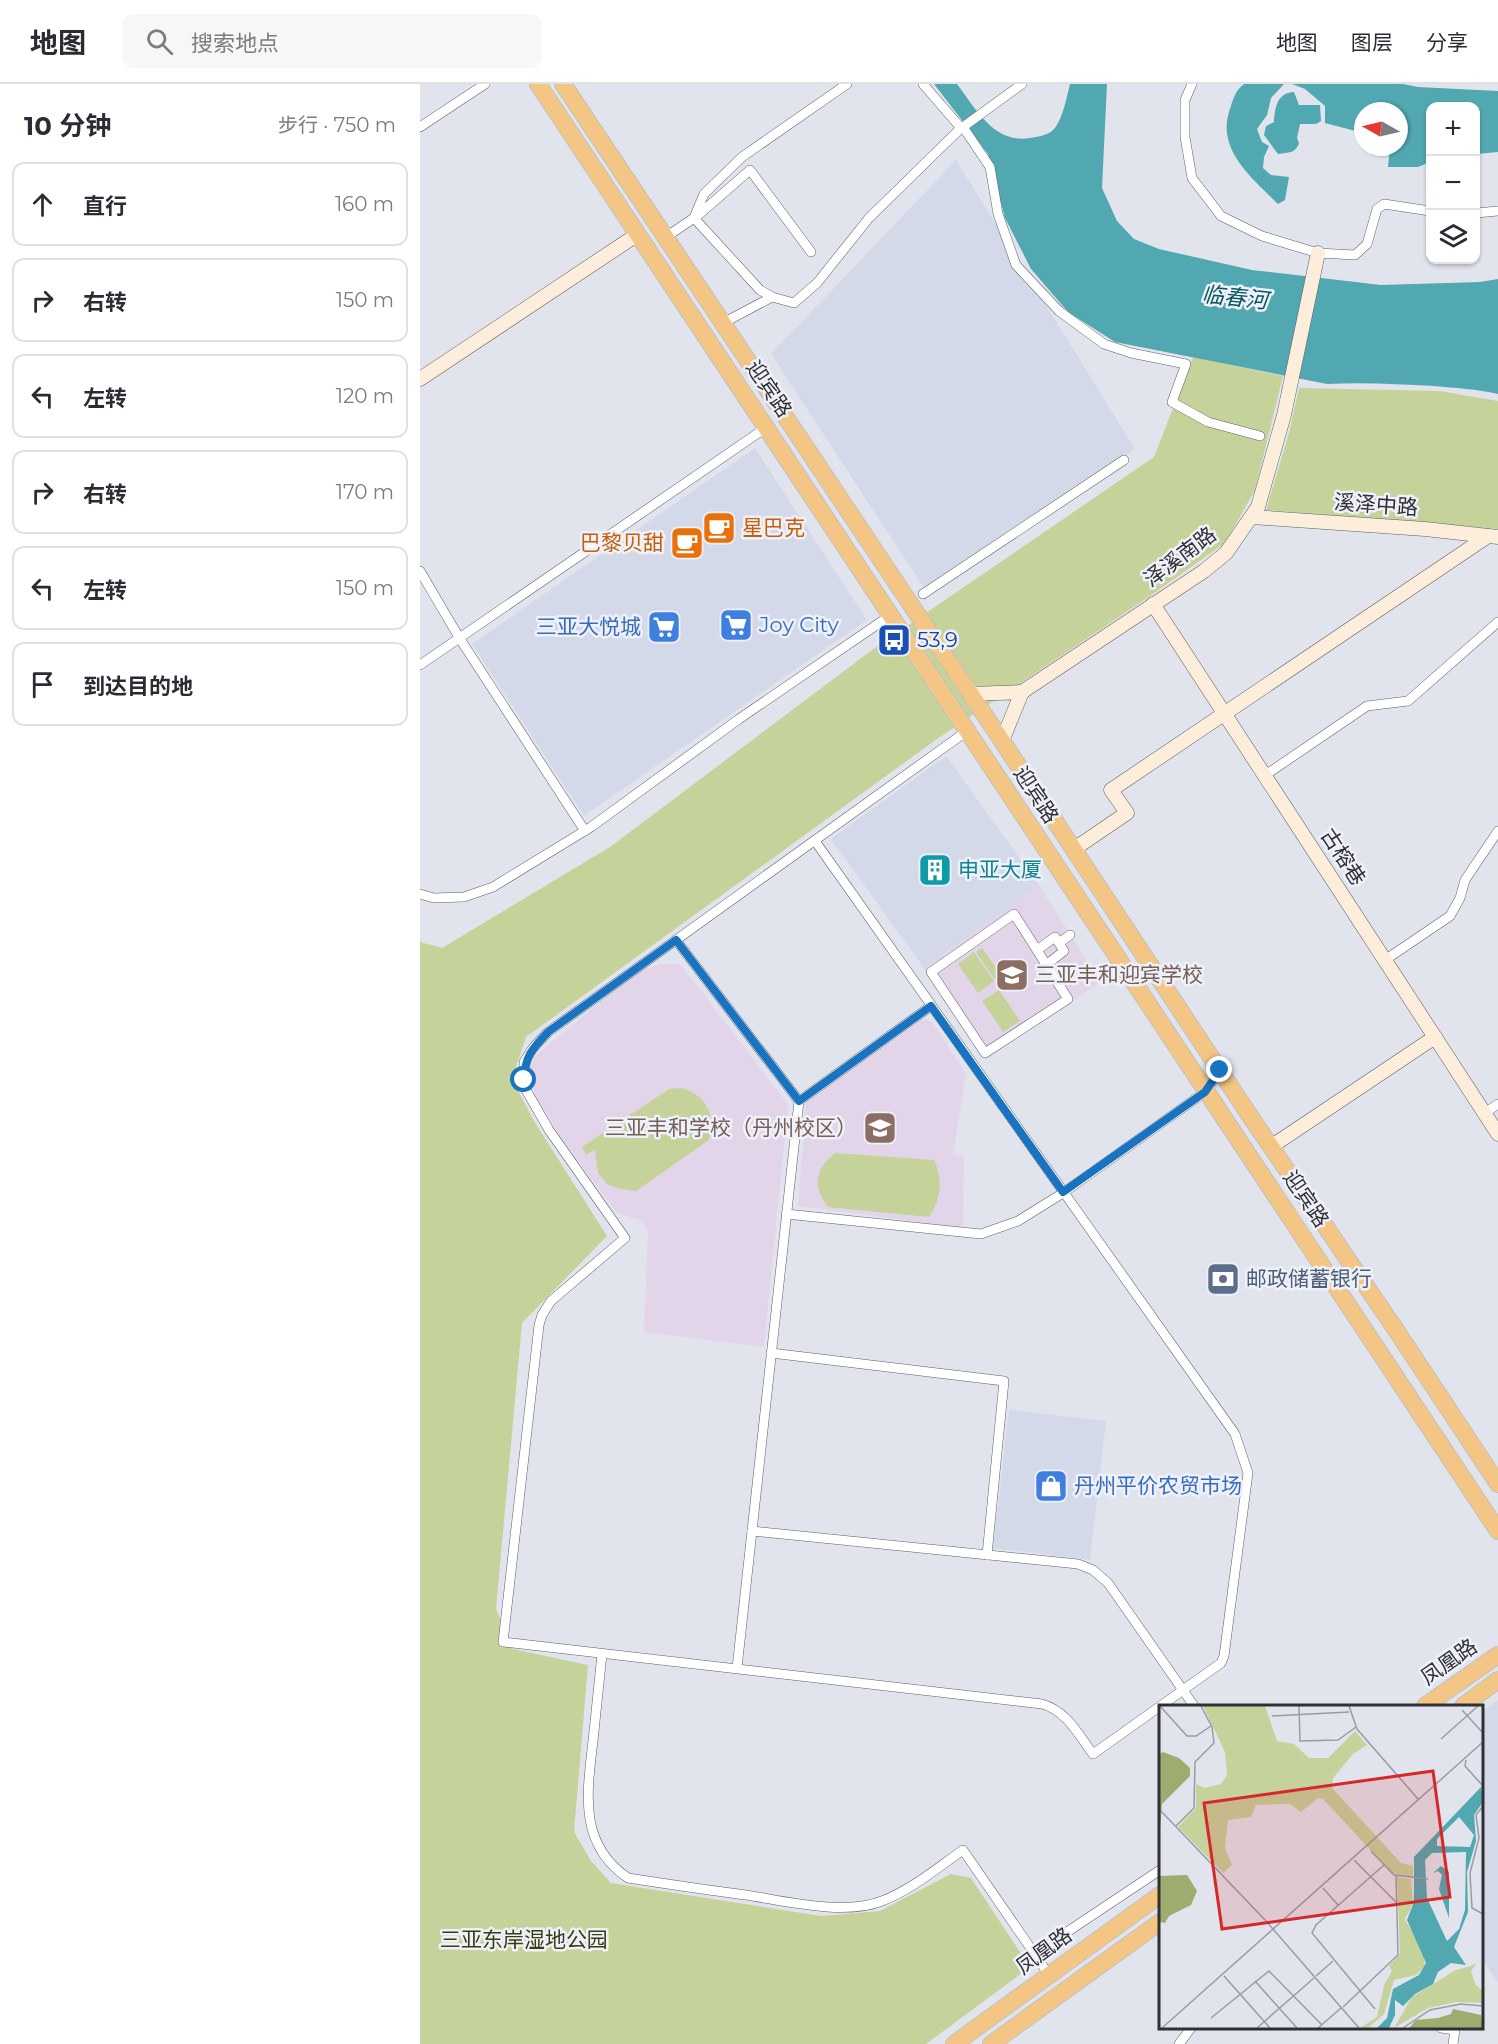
<!DOCTYPE html>
<html lang="zh">
<head>
<meta charset="utf-8">
<style>
  :root { --surface:#fff; --page:#f7f7f7; --text:#2b2b33; --muted:#7c7c81; --line:#e1e1e2 }
  body { margin:0; font-family:Montserrat,"Noto Sans SC",sans-serif; background:var(--page); color:var(--text) }
  .controls { position:absolute; right:18px; top:18px; display:grid; overflow:hidden; border-radius:12px; box-shadow:0 2px 4px #0004 }
  .controls button { width:54px; height:54px; display:grid; place-items:center; padding:0; border:0; border-bottom:2px solid var(--line); background:var(--surface); color:var(--text); font:30px sans-serif }
  .compass { position:absolute; left:934px; top:18px; width:54px; height:54px; border-radius:50%; background:var(--surface); box-shadow:0 2px 4px #0004; rotate:278deg }
  .stop { position:absolute; width:18px; height:18px; margin:-14px; border:4px solid #1973c0; border-radius:50%; background:#fff }
  .stop.end { background:#1973c0; border-color:#fff; box-shadow:0 2px 6px #0008 }
  .list { margin:0; padding:0; list-style:none }
  h2 { display:flex; justify-content:space-between; align-items:center; height:78px; margin:0; padding:0 24px; font-size:26px }
  h2 small { font-size:20px; font-weight:400; color:var(--muted) }
  .list li { display:grid; grid-template-columns:39px 1fr auto; gap:18px; align-items:center; box-sizing:border-box; height:84px; margin:0 12px 12px; padding:0 12px; border:2px solid var(--line); border-radius:12px }
  .list b { display:block; font-size:22px; white-space:nowrap }
  .list em { font-size:20px; font-style:normal; color:var(--muted) }
  .icon { flex:none; width:33px; height:33px; fill:none; stroke:currentColor; stroke-width:2; stroke-linecap:round; stroke-linejoin:round }
  .map { position:relative; flex:none; width:1078px; height:1960px; overflow:hidden }
  header { display:flex; align-items:center; gap:36px; box-sizing:border-box; height:84px; padding:0 30px; background:var(--surface); border-bottom:2px solid var(--line) }
  header strong { font-size:28px }
  nav { display:flex; gap:33px; margin-inline-start:auto; font-size:21px }
  .search { width:420px; height:54px; background:var(--page); display:flex; align-items:center; gap:15px; box-sizing:border-box; padding:0 21px; border-radius:12px; color:var(--muted); font-size:22px }
  main { display:flex }
  aside { flex:1; background:var(--surface) }
  .map>svg:first-child { display:block }
  .built { fill:#d4d9e9 }
  .education { fill:#e2d5e9 }
  .green { fill:#c5d39a }
  .water { fill:#51a8b1 }
  .lines { fill:none; stroke-linecap:round; stroke-linejoin:round }
  .street-casing { stroke:#5c5e66; stroke-width:10 }
  .secondary-casing { stroke:#5c5e66; stroke-width:15 }
  .highway-casing { stroke:#c1c1c2; stroke-width:18 }
  .street { stroke:#fff; stroke-width:9 }
  .secondary { stroke:#fceeda; stroke-width:14 }
  .highway { stroke:#f4c685; stroke-width:16 }
  .route { stroke:#1973c0; stroke-width:8 }
  .labels { text-anchor:middle; stroke-width:5; stroke-linejoin:round; paint-order:stroke }
  .street-label { font-size:21px; fill:#2f3033; stroke:#eff1fa }
  .food-label { font-size:21px; fill:#c56008; stroke:#eff1fa; text-anchor:start }
  .shop-label { font-size:21px; fill:#366cbe; stroke:#eff1fa; text-anchor:start }
  .transit-label { font-size:21px; fill:#164399; stroke:#eff1fa; text-anchor:start }
  .culture-label { font-size:21px; fill:#0d838f; stroke:#eff1fa; text-anchor:start }
  .education-label { font-size:21px; fill:#785e54; stroke:#eff1fa; text-anchor:start }
  .service-label { font-size:21px; fill:#4e5e75; stroke:#eff1fa; text-anchor:start }
  .park-label { font-size:21px; fill:#373f11; stroke:#eff1fa }
  .water-label { font-size:22px; font-style:italic; fill:#08575e; stroke:#eff1fa }
  .inset-road { fill:none; stroke:#9a9ca3; stroke-width:1.5 }
  .view { fill:#d62828; fill-opacity:0.15; stroke:#d62828; stroke-width:3 }
  .inset-edge { fill:none; stroke:#2f3033; stroke-width:3 }
</style>
</head>
<body>
<header>
<strong>地图</strong>
<div class="search"><svg class="icon" aria-label="search" viewBox="0 0 24 24"><circle cx="10" cy="10" r="6"/><path d="M15 15l6 6"/></svg>搜索地点</div>
<nav><a>地图</a><a>图层</a><a>分享</a></nav>
</header>
<main>
<aside>
<h2>10 分钟<small>步行 · 750 m</small></h2>
<ul class="list">
<li><svg class="icon" aria-label="ahead" viewBox="0 0 24 24"><path d="M12 20V5M6 11l6-6 6 6"/></svg><div><b>直行</b></div><em>160 m</em></li>
<li><svg class="icon" aria-label="right" viewBox="0 0 24 24"><path d="M7 20v-9h11M14 6l5 5-5 5"/></svg><div><b>右转</b></div><em>150 m</em></li>
<li><svg class="icon" aria-label="left" viewBox="0 0 24 24"><path d="M17 20v-9H6M10 6l-5 5 5 5"/></svg><div><b>左转</b></div><em>120 m</em></li>
<li><svg class="icon" aria-label="right" viewBox="0 0 24 24"><path d="M7 20v-9h11M14 6l5 5-5 5"/></svg><div><b>右转</b></div><em>170 m</em></li>
<li><svg class="icon" aria-label="left" viewBox="0 0 24 24"><path d="M17 20v-9H6M10 6l-5 5 5 5"/></svg><div><b>左转</b></div><em>150 m</em></li>
<li><svg class="icon" aria-label="arrive" viewBox="0 0 24 24"><path d="M6 21V4h12l-3 4 3 4H6"/></svg><div><b>到达目的地</b></div></li>
</ul>
</aside>
<div class="map">
<svg width="1078" height="1960" viewBox="0 0 1078 1960">
  <rect width="100%" height="100%" fill="#e1e4ed"/>
  <g class="built">
    <path d="M 536,76 L 715,365 L 504,504 L 351,270 Z"/>
    <path d="M 335,364 L 447,536 L 164,732 L 52,560 Z"/>
    <path d="M 526,672 L 619,801 L 504,884 L 411,755 Z"/>
    <path d="M 589,1326 L 686,1337 L 670,1476 L 573,1464 Z"/>
    <path d="M 1078,1616 L 1078,1898 L 1062,1875 L 1062,1628 Z"/>
  </g>
  <g class="education">
    <path d="M 619,801 L 680,898 L 565,976 L 504,884 Z"/>
    <path d="M 241,880 L 260,880 L 368,1020 L 344,1263 L 224,1248 L 228,1147 L 222,1137 L 197,1129 L 145,1059 L 116,1014 L 107,979 L 215,889 Z"/>
    <path d="M 504,935 L 512,938 L 546,990 L 533,1071 L 544,1072 L 543,1144 L 378,1122 L 386,1017 Z"/>
  </g>
  <g class="green">
    <path d="M 773,273 L 863,292 L 835,406 L 805,459 L 730,512 L 517,655 L 106,953 L 92,995 L 114,1037 L 187,1152 L 102,1239 L 76,1525 L 93,1565 L 168,1581 L 154,1748 L 171,1777 L 191,1799 L 401,1832 L 460,1827 L 531,1790 L 551,1794 L 610,1883 L 506,1960 L 0,1960 L 0,858 L 22,864 L 190,763 L 452,566 L 734,373 Z"/>
    <path d="M 879,304 L 1020,307 L 1078,317 L 1078,445 L 846,426 L 869,349 Z"/>
    <path d="M 562,864 L 581,891 L 575,896 L 556,868 Z"/>
    <path d="M 554,868 L 574,897 L 558,909 L 538,880 Z"/>
    <path d="M 579,906 L 600,937 L 583,948 L 562,917 Z"/>
    <path d="M 262,1004 C 288,1013 295,1030 289,1056 L 216,1107 L 200,1105 L 187,1100 L 178,1089 L 175,1066 L 166,1071 L 162,1063 L 249,1005 Z"/>
    <path d="M 415,1069 L 514,1076 C 523,1095 521,1116 509,1133 L 408,1123 C 392,1102 395,1085 415,1069 Z"/>
  </g>
  <g class="water">
    <path d="M 514,0 L 537,0 C 556,25 574,60 610,54 C 617,53 627,51 632,47 C 642,39 647,12 650,0 L 687,0 L 682,104 L 697,137 L 714,155 L 739,165 L 832,186 L 961,201 L 1060,198 L 1078,195 L 1078,310 C 1057,305 1035,304 1014,302 C 978,300 943,298 907,300 L 695,258 L 648,228 L 611,185 L 585,134 L 568,70 Z"/>
    <path d="M 824,0 L 864,0 L 851,14 L 847,31 L 837,45 L 842,58 L 849,62 L 844,73 L 843,84 L 851,91 L 869,93 L 865,116 L 858,120 C 833,95 797,67 809,28 C 813,16 814,8 824,0 Z"/>
    <path d="M 872,0 L 983,0 L 998,3 L 1078,7 L 1078,68 L 1056,70 L 1056,22 L 1010,22 L 1010,78 L 998,83 L 968,83 L 970,63 L 979,63 L 979,27 L 943,27 L 943,49 L 905,39 L 905,22 L 885,5 Z"/>
    <path d="M 874,8 L 879,21 L 900,21 L 901,37 L 896,40 L 880,40 L 877,54 L 879,59 C 875,70 869,68 858,70 L 844,51 L 846,42 L 854,38 C 855,23 857,9 874,8 Z"/>
  </g>
  <g class="lines">
    <defs>
      <g id="street">
        <path d="M 503,0 L 541,44 L 543,43 L 570,83 L 578,130 L 596,181 L 639,227 L 684,260 L 711,269 L 766,280 L 752,318 L 788,338 L 840,352"/>
        <path d="M 772,0 L 765,16 L 765,53 L 772,94 L 801,132 L 842,152 L 898,169 L 935,171 L 947,160 L 957,125 L 964,120 L 1010,127"/>
        <path d="M 0,43 L 65,0"/>
        <path d="M 543,43 L 602,0"/>
        <path d="M 1056,129 L 1078,127"/>
        <path d="M 276,133 L 330,86 L 391,168"/>
        <path d="M 274,134 L 284,110 L 322,73 L 427,0"/>
        <path d="M 246,153 L 274,134 L 340,206 L 352,213 L 374,219 L 397,199 L 449,134 L 541,44"/>
        <path d="M 303,239 L 352,213"/>
        <path d="M 0,487 L 40,555 L 165,747"/>
        <path d="M 503,510 L 704,376"/>
        <path d="M 0,581 L 347,343"/>
        <path d="M 844,692 L 947,622 L 988,617 L 1078,538"/>
        <path d="M 395,757 L 815,1350 L 828,1389 L 804,1572 L 801,1579 L 673,1670 C 658,1650 647,1627 622,1620 L 83,1558 L 119,1241 L 122,1231 L 131,1217 L 205,1154 L 129,1046 L 106,1006 L 104,996 L 104,978 L 113,964 L 128,948 L 547,647"/>
        <path d="M 0,810 L 14,814 L 44,813 L 73,803 L 171,743 L 319,635 L 471,531"/>
        <path d="M 594,830 L 648,915 L 565,969 L 511,888 Z"/>
        <path d="M 256,856 L 379,1017 L 317,1584"/>
        <path d="M 617,866 L 635,853 L 639,859 L 650,851"/>
        <path d="M 965,876 L 1030,832 L 1040,814 L 1045,796 L 1078,747"/>
        <path d="M 626,881 L 644,867 L 639,859"/>
        <path d="M 379,1017 L 511,922"/>
        <path d="M 1065,1029 L 1078,1020"/>
        <path d="M 366,1130 L 561,1150 L 598,1137 L 643,1109 L 785,1008 L 800,986"/>
        <path d="M 351,1269 L 584,1297 L 567,1471"/>
        <path d="M 332,1447 L 658,1480 L 673,1486 L 688,1499 L 774,1622"/>
        <path d="M 182,1570 C 179,1599 176,1628 173,1657 C 167,1709 158,1760 208,1794 C 247,1800 286,1806 326,1811 C 365,1817 425,1832 462,1817 C 491,1806 517,1784 543,1766 L 629,1891"/>
        <path d="M 614,1870 L 740,1786"/>
        <path d="M 1021,1944 L 1035,1946 L 1033,1960"/>
        <path d="M 759,1960 L 771,1944"/>
      </g>
      <g id="secondary">
        <path d="M 0,295 L 218,150"/>
        <path d="M 832,433 L 1005,445 L 1078,453"/>
        <path d="M 733,520 L 1078,1050"/>
        <path d="M 602,608 L 784,487 L 806,469 L 838,423 L 864,331 L 898,169"/>
        <path d="M 551,610 L 602,608 L 582,657"/>
        <path d="M 654,765 L 707,729 L 691,706 L 1068,452"/>
        <path d="M 852,1062 L 1015,953"/>
      </g>
      <g id="highway">
        <path d="M 118,0 L 1078,1447"/>
        <path d="M 143,0 L 582,657 L 832,1035 L 974,1243 L 1078,1400"/>
        <path d="M 1005,1622 L 1078,1571"/>
        <path d="M 1043,1622 L 1078,1596"/>
        <path d="M 534,1960 L 740,1811"/>
        <path d="M 571,1960 L 740,1838"/>
      </g>
    </defs>
    <use href="#street" class="street-casing"/>
    <use href="#secondary" class="secondary-casing"/>
    <use href="#highway" class="highway-casing"/>
    <use href="#street" class="street"/>
    <use href="#secondary" class="secondary"/>
    <use href="#highway" class="highway"/>
  </g>
  <g class="lines">
    <path class="route" d="M 104,996 C 105,972 112,965 128,948 L 256,856 L 379,1017 L 511,922 L 643,1108 L 785,1008 L 800,986"/>
  </g>
  <defs>
    <symbol id="cafe-square" viewBox="-11 -11 22 22"><rect x="-9" y="-9" width="18" height="18" rx="4" fill="#e8710a" stroke="#eff1fa"/><path d="M-5.5-4.5H6V0H3Q3 3.5 0 3.5H-2.5Q-5.5 3.5-5.5 0ZM3-3.2v2h1.7v-2ZM-6 4.5H4V6H-6Z" fill="#fff"/></symbol>
    <symbol id="supermarket-square" viewBox="-11 -11 22 22"><rect x="-9" y="-9" width="18" height="18" rx="4" fill="#3f7fe0" stroke="#eff1fa"/><path d="M-6-5.5h2.5l.6 2H6L4.5 2H-2.5L-4.4-4H-6ZM-1.5 3.2a1.3 1.3 0 1 0 .1 0ZM3 3.2a1.3 1.3 0 1 0 .1 0Z" fill="#fff"/></symbol>
    <symbol id="bus-square" viewBox="-11 -11 22 22"><rect x="-9" y="-9" width="18" height="18" rx="4" fill="#1a4fb4" stroke="#eff1fa"/><path d="M-5-6H5V4H4V6H2V4H-2V6H-4V4H-5ZM-3.5-4V0h7V-4ZM-3.5 1.2v1.5H-2V1.2ZM2 1.2v1.5H3.5V1.2Z" fill="#fff"/></symbol>
    <symbol id="building-square" viewBox="-11 -11 22 22"><rect x="-9" y="-9" width="18" height="18" rx="4" fill="#0f9aa8" stroke="#eff1fa"/><path d="M-4-6H4V6H1V3H-1V6H-4ZM-2.5-4.3h1.7v1.8h-1.7ZM.8-4.3h1.7v1.8H.8ZM-2.5-1h1.7V.8h-1.7ZM.8-1h1.7V.8H.8Z" fill="#fff"/></symbol>
    <symbol id="school-square" viewBox="-11 -11 22 22"><rect x="-9" y="-9" width="18" height="18" rx="4" fill="#8d6e63" stroke="#eff1fa"/><path d="M0-5L7-2L0 1L-7-2ZM-4 1L0 2.5L4 1V4Q0 6-4 4Z" fill="#fff"/></symbol>
    <symbol id="bank-square" viewBox="-11 -11 22 22"><rect x="-9" y="-9" width="18" height="18" rx="4" fill="#5c6f8a" stroke="#eff1fa"/><path d="M-6-4H6V4H-6ZM0-2.3a2.3 2.3 0 1 0 0 4.6a2.3 2.3 0 1 0 0-4.6Z" fill="#fff"/></symbol>
    <symbol id="shop-square" viewBox="-11 -11 22 22"><rect x="-9" y="-9" width="18" height="18" rx="4" fill="#3f7fe0" stroke="#eff1fa"/><path d="M-5-2.5h2.3a2.7 3.5 0 0 1 5.4 0H5L5.5 6h-11ZM-1.5-2.5h3a1.5 2.3 0 0 0-3 0Z" fill="#fff"/></symbol>
  </defs>
  <g fill-rule="evenodd">
    <use href="#cafe-square" x="280" y="425" width="38" height="38"/>
    <use href="#cafe-square" x="248" y="440" width="38" height="38"/>
    <use href="#supermarket-square" x="297" y="522" width="38" height="38"/>
    <use href="#supermarket-square" x="225" y="524" width="38" height="38"/>
    <use href="#bus-square" x="455" y="537" width="38" height="38"/>
    <use href="#building-square" x="496" y="767" width="38" height="38"/>
    <use href="#school-square" x="573" y="872" width="38" height="38"/>
    <use href="#school-square" x="441" y="1025" width="38" height="38"/>
    <use href="#bank-square" x="784" y="1176" width="38" height="38"/>
    <use href="#shop-square" x="612" y="1383" width="38" height="38"/>
  </g>
  <g class="labels">
    <g class="street-label">
      <text transform="translate(349 305) rotate(56)" y="7">迎宾路</text>
      <text transform="translate(956 421) rotate(4)" y="7">溪泽中路</text>
      <text transform="translate(760 473) rotate(-37)" y="7">泽溪南路</text>
      <text transform="translate(616 711) rotate(57)" y="7">迎宾路</text>
      <text transform="translate(923 773) rotate(57)" y="7">古榕巷</text>
      <text transform="translate(886 1115) rotate(56)" y="7">迎宾路</text>
      <text transform="translate(1029 1578) rotate(-35)" y="7">凤凰路</text>
      <text transform="translate(624 1867) rotate(-36)" y="7">凤凰路</text>
    </g>
    <g class="food-label">
      <text x="322" y="451">星巴克</text>
      <text x="244" y="466" text-anchor="end">巴黎贝甜</text>
    </g>
    <g class="shop-label">
      <text x="339" y="548">Joy City</text>
      <text x="221" y="550" text-anchor="end">三亚大悦城</text>
      <text x="654" y="1409">丹州平价农贸市场</text>
    </g>
    <g class="transit-label">
      <text x="497" y="563">53,9</text>
    </g>
    <g class="culture-label">
      <text x="538" y="793">申亚大厦</text>
    </g>
    <g class="education-label">
      <text x="615" y="898">三亚丰和迎宾学校</text>
      <text x="437" y="1051" text-anchor="end">三亚丰和学校（丹州校区）</text>
    </g>
    <g class="service-label">
      <text x="826" y="1202">邮政储蓄银行</text>
    </g>
    <g class="park-label">
      <text x="104" y="1863">三亚东岸湿地公园</text>
    </g>
    <g class="water-label">
      <text transform="translate(815 213) rotate(6)" y="8">临春河</text>
    </g>
  </g>
  <g transform="translate(739 1621)">
    <rect width="324" height="324" fill="#e1e4ed"/>
    <path d="M 44,1 L 106,1 L 118,36 L 135,39 L 150,53 L 169,53 L 196,26 L 208,40 L 194,49 L 174,73 L 173,83 L 242,158 L 254,161 L 254,172 L 233,168 L 164,94 L 159,93 L 142,107 L 131,99 L 97,100 L 92,112 L 69,115 L 66,143 L 73,160 L 64,168 L 19,122 L 37,103 L 37,79 L 46,83 L 62,79 L 68,70 L 66,47 ZM 238,172 L 252,174 L 254,199 L 246,214 L 264,247 L 266,261 L 257,270 L 235,275 L 225,309 L 209,323 L 201,323 L 218,312 L 225,280 L 233,266 L 230,261 L 241,249 ZM 317,259 L 312,266 L 316,279 L 324,286 L 324,298 L 297,297 L 269,303 L 235,323 L 253,292 L 295,266 Z" fill="#c5d39a"/>
    <path d="M 4,47 L 20,53 L 31,63 L 31,71 L 3,99 L 0,136 L 0,49 ZM 28,170 L 38,186 L 32,200 L 10,211 L 6,218 L 0,217 L 0,171 ZM 294,304 L 322,310 L 324,323 L 250,323 L 257,315 L 279,313 L 292,309 Z" fill="#9eac6f"/>
    <path d="M 322,82 L 324,97 L 315,110 L 317,136 L 308,167 L 309,207 L 295,242 L 307,260 L 292,258 L 279,267 L 274,279 L 256,289 L 244,301 L 236,295 L 236,310 L 230,323 L 218,323 L 228,313 L 234,284 L 260,270 L 267,258 L 248,215 L 255,197 L 255,152 ZM 300,112 L 315,130 L 311,142 L 278,141 L 278,134 ZM 307,147 L 306,205 L 300,224 L 288,236 L 268,193 L 266,155 L 273,148 ZM 282,161 L 290,167 L 290,213 L 280,184 L 283,170 L 279,166 L 274,168 Z" fill="#51a8b1" fill-rule="evenodd"/>
    <path class="inset-road" d="M 1,1 L 28,31 L 37,31 L 52,21M 140,1 L 141,36 L 179,35 L 197,22M 190,1 L 198,24 L 259,94M 303,5 L 324,28M 113,11 L 190,7M 282,34 L 319,1M 307,55 L 306,61 L 324,81M 324,101 L 317,110 L 320,133 L 311,168 L 313,203 L 324,209M 0,104 L 107,216 L 200,323M 17,121 L 35,103 L 36,57 L 55,38 L 53,22 L 42,1M 212,146 L 235,170 L 269,174M 195,155 L 238,198M 164,183 L 179,200M 65,271 L 111,323M 157,271 L 174,256M 96,276 L 138,323M 184,302 L 239,250 L 237,170M 216,304 L 153,228 L 157,220 L 225,160M 52,313 L 110,266 L 163,320M 3,323 L 324,37M 98,323 L 155,273M 159,323 L 182,303M 244,323 L 271,305 L 302,299 L 324,301"/>
    <path class="view" d="M 274,66 L 291,192 L 63,224 L 45,98 Z"/>
    <rect width="324" height="324" class="inset-edge"/>
  </g>
</svg>
<div class="controls">
<button>+</button>
<button>−</button>
<button><svg class="icon" aria-label="layers" viewBox="0 0 24 24"><path d="M12 4l9 5-9 5-9-5zM3 14l9 5 9-5"/></svg></button>
</div>
<svg class="compass" viewBox="-18 -18 36 36"><path d="M0-13l5 13h-10z" fill="#e53935"/><path d="M0 13l5-13h-10z" fill="#7c7c81"/></svg>
<div class="stop" style="left:104px;top:996px"></div>
<div class="stop end" style="left:800px;top:986px"></div>
</div>
</main>
</body>
</html>
